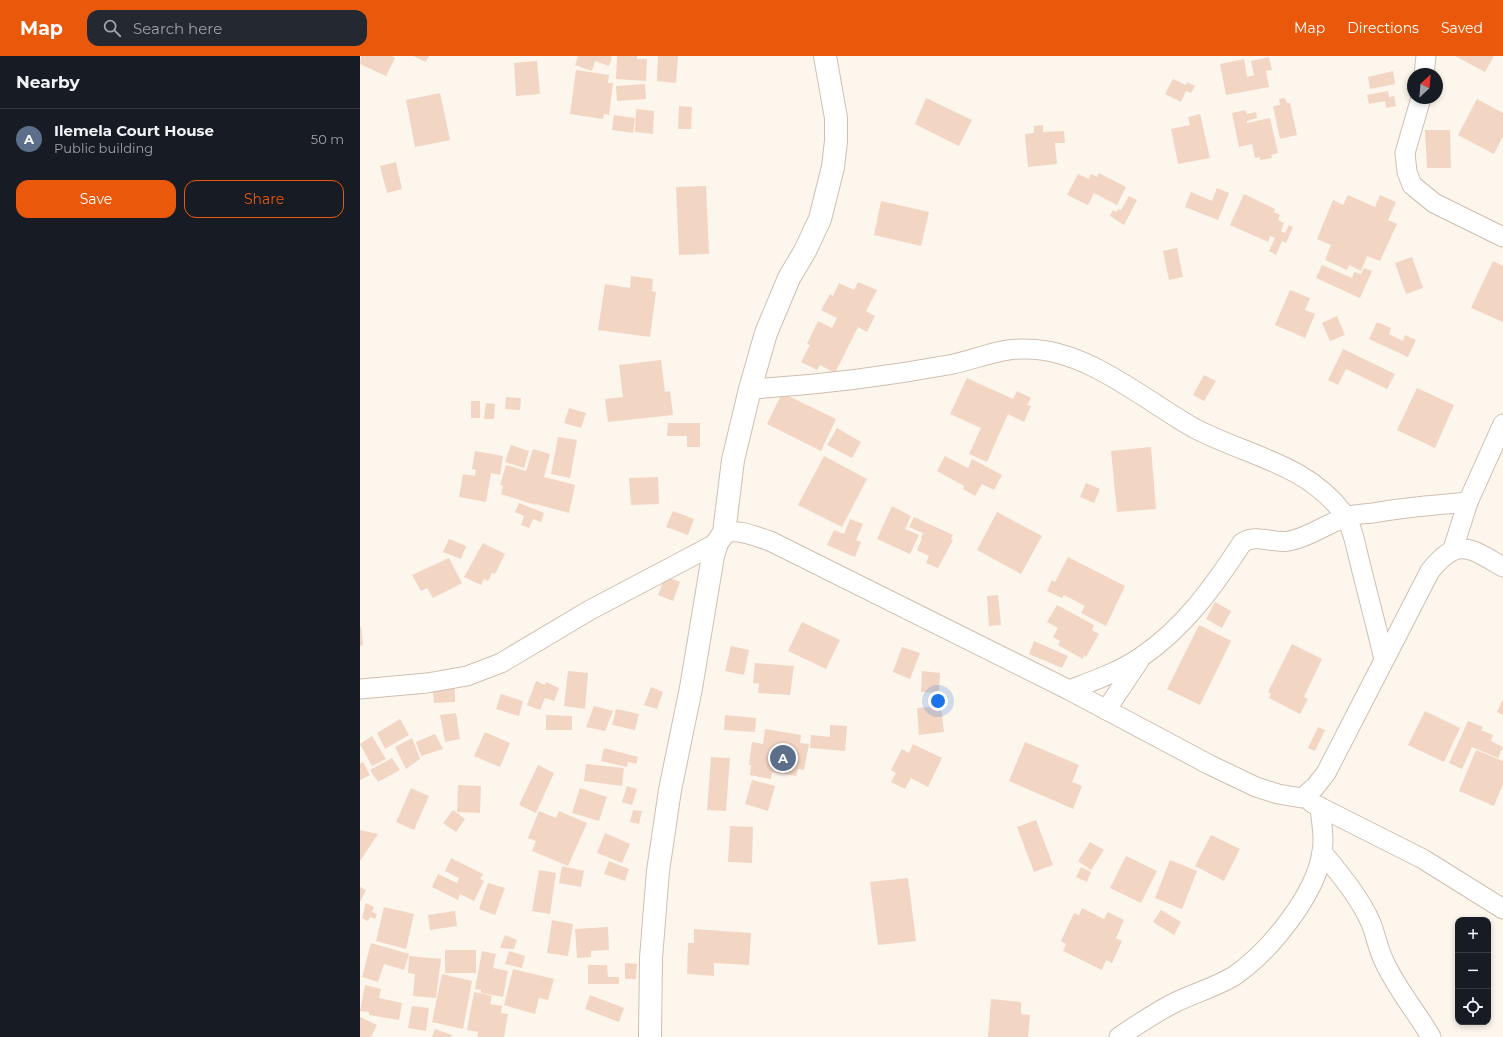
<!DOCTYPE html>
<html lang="en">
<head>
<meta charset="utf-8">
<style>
  :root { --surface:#171b24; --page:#242831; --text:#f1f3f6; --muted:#9ea1a6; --line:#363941; --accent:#ea580c }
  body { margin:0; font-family:Montserrat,sans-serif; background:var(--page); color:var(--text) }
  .controls { position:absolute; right:12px; bottom:12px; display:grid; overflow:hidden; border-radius:8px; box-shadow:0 2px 6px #0003 }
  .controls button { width:36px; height:36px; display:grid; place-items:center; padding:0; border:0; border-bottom:1px solid var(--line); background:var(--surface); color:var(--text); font:20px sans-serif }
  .compass { position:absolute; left:1047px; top:12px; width:36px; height:36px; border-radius:50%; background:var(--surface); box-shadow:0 2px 6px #0003; rotate:26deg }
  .you { position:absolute; left:578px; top:645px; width:14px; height:14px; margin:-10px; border:3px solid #fff; border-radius:50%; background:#1a73e8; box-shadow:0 0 0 6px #1a73e833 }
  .badge { display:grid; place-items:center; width:26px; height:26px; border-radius:50%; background:var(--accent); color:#fff; font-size:13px; font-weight:700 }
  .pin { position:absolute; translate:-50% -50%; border:2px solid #fff; box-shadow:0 1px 4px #0006 }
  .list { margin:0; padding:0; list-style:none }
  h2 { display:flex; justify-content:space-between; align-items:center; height:52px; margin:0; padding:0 16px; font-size:17px }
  h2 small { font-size:13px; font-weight:400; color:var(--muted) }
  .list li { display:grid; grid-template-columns:26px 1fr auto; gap:12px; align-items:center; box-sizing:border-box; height:60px; padding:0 16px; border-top:1px solid var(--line) }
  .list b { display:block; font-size:15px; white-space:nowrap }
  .list p { margin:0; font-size:13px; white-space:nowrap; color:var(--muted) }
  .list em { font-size:13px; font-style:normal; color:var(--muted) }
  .actions { display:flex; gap:8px; padding:12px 16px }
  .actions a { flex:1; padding:9px 0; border:1px solid var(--accent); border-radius:12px; text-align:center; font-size:14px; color:var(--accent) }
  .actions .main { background:var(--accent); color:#fff }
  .icon { flex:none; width:22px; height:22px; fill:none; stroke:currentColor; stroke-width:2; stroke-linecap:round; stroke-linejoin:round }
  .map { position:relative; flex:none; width:1143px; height:981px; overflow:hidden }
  header { display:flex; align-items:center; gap:24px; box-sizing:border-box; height:56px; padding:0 20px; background:var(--accent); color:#fff }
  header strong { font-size:19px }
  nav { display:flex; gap:22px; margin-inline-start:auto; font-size:14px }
  .search { width:280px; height:36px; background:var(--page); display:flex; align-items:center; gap:10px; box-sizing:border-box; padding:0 14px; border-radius:12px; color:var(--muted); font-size:15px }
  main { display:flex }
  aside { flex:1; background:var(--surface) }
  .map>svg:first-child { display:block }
  .building { fill:#f3d5c3 }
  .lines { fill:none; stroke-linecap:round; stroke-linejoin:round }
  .minor-casing { stroke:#d1beb0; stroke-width:21 }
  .tertiary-casing { stroke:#d1beb0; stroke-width:24 }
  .minor { stroke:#fff; stroke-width:19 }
  .tertiary { stroke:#fff; stroke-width:22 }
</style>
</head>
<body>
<header>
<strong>Map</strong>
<div class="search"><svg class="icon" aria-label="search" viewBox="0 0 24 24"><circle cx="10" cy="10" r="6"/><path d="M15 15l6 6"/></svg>Search here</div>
<nav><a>Map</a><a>Directions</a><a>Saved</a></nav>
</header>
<main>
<aside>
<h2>Nearby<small></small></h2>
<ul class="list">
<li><span class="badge" style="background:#5c6f8a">A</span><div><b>Ilemela Court House</b><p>Public building</p></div><em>50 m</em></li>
</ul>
<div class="actions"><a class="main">Save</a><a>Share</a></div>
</aside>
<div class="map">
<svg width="1143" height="981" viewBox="0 0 1143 981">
  <rect width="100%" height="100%" fill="#fdf6ec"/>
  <g class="building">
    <path d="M 1,0 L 32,0 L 35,2 L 26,20 L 0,8 Z"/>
    <path d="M 53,0 L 69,0 L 66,6 Z"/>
    <path d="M 218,0 L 250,0 L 252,1 L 249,10 L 235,5 L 232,15 L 215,9 Z"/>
    <path d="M 257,0 L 277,0 L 277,3 L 287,3 L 286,25 L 256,23 Z"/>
    <path d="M 298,0 L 318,0 L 316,27 L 297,25 Z"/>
    <path d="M 1095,0 L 1134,0 L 1125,16 Z"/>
    <path d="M 909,1 L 912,14 L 906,15 L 909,31 L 866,39 L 860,8 L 884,3 L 887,21 L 894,19 L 891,5 Z"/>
    <path d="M 177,5 L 180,38 L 156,40 L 154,7 Z"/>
    <path d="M 216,14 L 249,19 L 248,27 L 253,27 L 249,59 L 244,58 L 243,63 L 210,58 Z"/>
    <path d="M 1033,15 L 1035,28 L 1010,33 L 1008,21 Z"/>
    <path d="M 813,23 L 826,29 L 827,26 L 835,30 L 831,37 L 826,35 L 821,46 L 805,38 Z"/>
    <path d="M 285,28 L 286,43 L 257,45 L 256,30 Z"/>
    <path d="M 1028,35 L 1029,41 L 1034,40 L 1036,50 L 1026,52 L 1025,45 L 1009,48 L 1007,39 Z"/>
    <path d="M 80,37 L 90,84 L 55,91 L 46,44 Z"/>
    <path d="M 566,42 L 612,64 L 599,90 L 555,68 Z"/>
    <path d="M 925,42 L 927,47 L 930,47 L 937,79 L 920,83 L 913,50 L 920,49 L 919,43 Z"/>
    <path d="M 1117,43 L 1143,57 L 1143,80 L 1134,98 L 1098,79 Z"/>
    <path d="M 319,50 L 332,51 L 331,73 L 318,73 Z"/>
    <path d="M 276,53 L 294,55 L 293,78 L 275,76 Z"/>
    <path d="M 885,54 L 887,58 L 896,56 L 897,62 L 887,65 L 887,67 L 910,62 L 918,97 L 911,99 L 912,102 L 900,104 L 900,101 L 895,102 L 892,88 L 879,91 L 872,57 Z"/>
    <path d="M 840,58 L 850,102 L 818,108 L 811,73 L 830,69 L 828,61 Z"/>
    <path d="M 254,59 L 275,62 L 273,77 L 252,74 Z"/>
    <path d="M 683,69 L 683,76 L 704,75 L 705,87 L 695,87 L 697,108 L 668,111 L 665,78 L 674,77 L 674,70 Z"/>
    <path d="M 1065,74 L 1090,74 L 1091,112 L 1067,112 Z"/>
    <path d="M 36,106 L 42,133 L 27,137 L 20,110 Z"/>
    <path d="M 739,117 L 766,131 L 757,149 L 734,137 L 728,149 L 707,139 L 718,118 L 729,123 L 731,118 L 737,121 Z"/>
    <path d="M 346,130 L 349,198 L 319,199 L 316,131 Z"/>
    <path d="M 857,132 L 869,137 L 858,164 L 825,151 L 831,136 L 852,145 Z"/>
    <path d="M 884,138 L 915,153 L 914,156 L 920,159 L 918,164 L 924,167 L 921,175 L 925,177 L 929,169 L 933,171 L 926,187 L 922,185 L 916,199 L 909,195 L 915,182 L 910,180 L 908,186 L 870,169 Z"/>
    <path d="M 988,139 L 1015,151 L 1020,139 L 1036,146 L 1028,164 L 1037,168 L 1020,205 L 1007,200 L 1001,215 L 989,209 L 987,214 L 965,204 L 971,189 L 957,183 L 973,144 L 983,149 Z"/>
    <path d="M 769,140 L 777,144 L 764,169 L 750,160 L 753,154 L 756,156 L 759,153 L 761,154 Z"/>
    <path d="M 521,145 L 569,156 L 561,190 L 514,179 Z"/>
    <path d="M 817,192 L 823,221 L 809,224 L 803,195 Z"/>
    <path d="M 1052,201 L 1063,232 L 1046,238 L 1035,207 Z"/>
    <path d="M 1133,205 L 1143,210 L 1143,266 L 1111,252 Z"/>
    <path d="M 962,209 L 992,222 L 994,216 L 1001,218 L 1004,212 L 1012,215 L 1000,242 L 956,222 Z"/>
    <path d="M 271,220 L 293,223 L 292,235 L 296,236 L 290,281 L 238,274 L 245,228 L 270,232 Z"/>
    <path d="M 498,226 L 517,234 L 506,255 L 515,260 L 507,276 L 498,271 L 475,317 L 460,309 L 457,314 L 441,306 L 450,289 L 447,288 L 458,265 L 472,272 L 477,262 L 461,254 L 470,238 L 473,240 L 479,227 L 494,234 Z"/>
    <path d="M 930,234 L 950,242 L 945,254 L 955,258 L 945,282 L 915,269 Z"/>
    <path d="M 977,260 L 985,279 L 970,285 L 962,267 Z"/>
    <path d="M 1017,266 L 1031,272 L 1029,278 L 1043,285 L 1045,279 L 1056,284 L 1048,301 L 1009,283 Z"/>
    <path d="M 983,293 L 1035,318 L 1027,333 L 986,313 L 978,329 L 968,324 Z"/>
    <path d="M 301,304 L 305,336 L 310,335 L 313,359 L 248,366 L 245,343 L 263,341 L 259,309 Z"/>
    <path d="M 844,319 L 856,325 L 844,345 L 833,339 Z"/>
    <path d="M 607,322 L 653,343 L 657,335 L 671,342 L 667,349 L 671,350 L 664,366 L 648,358 L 627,406 L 609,398 L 621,372 L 590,358 Z"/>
    <path d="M 1057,332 L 1094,349 L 1075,392 L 1037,374 Z"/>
    <path d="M 422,337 L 476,363 L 461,395 L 407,368 Z"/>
    <path d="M 146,341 L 161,342 L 160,354 L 145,353 Z"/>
    <rect x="111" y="345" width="9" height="17"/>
    <path d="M 126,347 L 135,348 L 134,363 L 124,363 Z"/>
    <path d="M 209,352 L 226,357 L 221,372 L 204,367 Z"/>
    <path d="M 308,367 L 340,367 L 340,391 L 327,391 L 327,380 L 307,380 Z"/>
    <path d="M 477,372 L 501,386 L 492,402 L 467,389 Z"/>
    <path d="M 198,381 L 217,384 L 210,422 L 191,418 Z"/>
    <path d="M 151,389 L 169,395 L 164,412 L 145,406 Z"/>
    <path d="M 791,391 L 796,453 L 757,456 L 751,395 Z"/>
    <path d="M 173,393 L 190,398 L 184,421 L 215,429 L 209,457 L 176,448 L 176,449 L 141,438 L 143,430 L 140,429 L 146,409 L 166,415 Z"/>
    <path d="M 115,395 L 143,400 L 140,419 L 131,417 L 126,446 L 99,441 L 103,418 L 115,420 L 116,414 L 112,413 Z"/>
    <path d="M 464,400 L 507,423 L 482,471 L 438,449 Z"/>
    <path d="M 585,400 L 608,412 L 612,403 L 642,419 L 634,434 L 622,428 L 615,440 L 603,433 L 604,430 L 577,415 Z"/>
    <path d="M 298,421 L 299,448 L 271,449 L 269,422 Z"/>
    <path d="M 726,427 L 740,433 L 734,447 L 720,441 Z"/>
    <path d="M 159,447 L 184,457 L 181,466 L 173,463 L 169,472 L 161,469 L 164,460 L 155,456 Z"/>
    <path d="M 532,450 L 551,460 L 545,473 L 559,479 L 550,498 L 517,483 Z"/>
    <path d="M 313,455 L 334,463 L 328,479 L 306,471 Z"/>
    <path d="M 637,456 L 682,480 L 661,518 L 617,494 Z"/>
    <path d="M 554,461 L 593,479 L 591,483 L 593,484 L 578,512 L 566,507 L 569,500 L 557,494 L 562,483 L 561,482 L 563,477 L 549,471 Z"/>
    <path d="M 490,463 L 503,468 L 496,484 L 501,486 L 495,501 L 467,489 L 474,474 L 484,478 Z"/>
    <path d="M 89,483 L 106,490 L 101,503 L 83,496 Z"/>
    <path d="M 123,487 L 145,498 L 135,518 L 132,517 L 128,525 L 124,523 L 121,529 L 104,521 Z"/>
    <path d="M 708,501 L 765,530 L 746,570 L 721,557 L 725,550 L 704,539 L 702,542 L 687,535 L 692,524 L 695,526 Z"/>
    <path d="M 89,502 L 102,527 L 73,542 L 67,532 L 61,535 L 52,519 Z"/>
    <path d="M 305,520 L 320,526 L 313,545 L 298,539 Z"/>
    <path d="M 638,539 L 641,569 L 629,570 L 627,540 Z"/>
    <path d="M 855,546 L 871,555 L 862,572 L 846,563 Z"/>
    <path d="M 697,549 L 734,569 L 732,574 L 739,578 L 726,601 L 724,599 L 723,603 L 698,589 L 700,585 L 693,581 L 698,572 L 687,566 Z"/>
    <path d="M 442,566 L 480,584 L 466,613 L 428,595 Z"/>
    <path d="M 839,569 L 871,585 L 840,649 L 807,633 Z"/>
    <path d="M 0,571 L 1,571 L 3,589 L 0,590 Z"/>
    <path d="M 674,585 L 708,600 L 702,612 L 669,598 Z"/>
    <path d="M 932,588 L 962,603 L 944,641 L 948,643 L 940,658 L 909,642 L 911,638 L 908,636 Z"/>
    <path d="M 371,590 L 389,594 L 384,619 L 365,615 Z"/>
    <path d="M 542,591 L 560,597 L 550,623 L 533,616 Z"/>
    <path d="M 395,607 L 434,610 L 430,639 L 398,637 L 399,628 L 393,627 Z"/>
    <path d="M 208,615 L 228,617 L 225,653 L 204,650 Z"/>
    <path d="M 562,615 L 580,617 L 579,637 L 561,636 Z"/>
    <path d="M 176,625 L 185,629 L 186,626 L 199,632 L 194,645 L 185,642 L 180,654 L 167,649 Z"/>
    <path d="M 291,631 L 303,636 L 297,653 L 284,649 Z"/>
    <path d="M 95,633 L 95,646 L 74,647 L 73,634 Z"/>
    <path d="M 141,638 L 163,645 L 159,660 L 136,653 Z"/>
    <path d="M 1143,643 L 1143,659 L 1137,656 Z"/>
    <path d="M 234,650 L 253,655 L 245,675 L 226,671 Z"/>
    <path d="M 581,650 L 584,676 L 559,679 L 557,652 Z"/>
    <path d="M 256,653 L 279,658 L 275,674 L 252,669 Z"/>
    <path d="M 1065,655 L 1100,672 L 1084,706 L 1048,689 Z"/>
    <path d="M 96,657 L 100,683 L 85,686 L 80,659 Z"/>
    <path d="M 186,659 L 212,660 L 212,674 L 186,674 Z"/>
    <path d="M 365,659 L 396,662 L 395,676 L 364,674 Z"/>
    <path d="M 40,663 L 49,679 L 25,693 L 17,677 Z"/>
    <path d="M 1108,665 L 1123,671 L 1121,674 L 1133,679 L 1131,685 L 1143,691 L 1138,702 L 1112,691 L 1102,713 L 1089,707 Z"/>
    <path d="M 470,669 L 487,670 L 485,695 L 450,692 L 451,679 L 470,681 Z"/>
    <path d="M 958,671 L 965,674 L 955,695 L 948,692 Z"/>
    <path d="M 405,673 L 441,679 L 440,687 L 449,688 L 444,714 L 438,713 L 436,720 L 412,716 L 411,723 L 390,719 L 391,709 L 389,709 L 392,686 L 403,688 Z"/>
    <path d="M 125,676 L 150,687 L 140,711 L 114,700 Z"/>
    <path d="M 75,678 L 83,693 L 61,700 L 56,686 Z"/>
    <path d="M 12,680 L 26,703 L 12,710 L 0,688 Z"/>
    <path d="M 52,682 L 60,703 L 46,713 L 35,691 Z"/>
    <path d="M 665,686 L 719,709 L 712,726 L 722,730 L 713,753 L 649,725 Z"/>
    <path d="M 553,688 L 582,702 L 568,731 L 551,722 L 545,733 L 531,726 L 536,717 L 531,714 L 542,693 L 549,697 Z"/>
    <path d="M 244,692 L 278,701 L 276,708 L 268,706 L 267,711 L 241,705 Z"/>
    <path d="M 1116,694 L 1143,705 L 1143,728 L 1134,750 L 1099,735 Z"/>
    <path d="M 351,701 L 370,702 L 366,755 L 347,754 Z"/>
    <path d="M 32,702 L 40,714 L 18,726 L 10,714 Z"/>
    <path d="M 3,706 L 10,719 L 0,724 L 0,708 Z"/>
    <path d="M 226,708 L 264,712 L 262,730 L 224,725 Z"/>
    <path d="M 178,709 L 194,717 L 176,757 L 159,749 Z"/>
    <path d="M 392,724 L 415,730 L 408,755 L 385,748 Z"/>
    <path d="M 98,729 L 121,730 L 120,757 L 97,756 Z"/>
    <path d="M 267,730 L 277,733 L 272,749 L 262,746 Z"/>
    <path d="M 51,732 L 69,740 L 54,774 L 36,766 Z"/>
    <path d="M 220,732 L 247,741 L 239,765 L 212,757 Z"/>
    <path d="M 93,754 L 105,763 L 96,776 L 83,767 Z"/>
    <path d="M 273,754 L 282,755 L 279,768 L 270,766 Z"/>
    <path d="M 179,755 L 196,762 L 199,755 L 227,767 L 208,810 L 172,795 L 176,785 L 168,782 Z"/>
    <path d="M 676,764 L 693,809 L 674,816 L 657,771 Z"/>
    <path d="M 370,770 L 393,771 L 392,807 L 368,806 Z"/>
    <path d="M 0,774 L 18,778 L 0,805 Z"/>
    <path d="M 245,777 L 270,788 L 262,807 L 237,797 Z"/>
    <path d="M 851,779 L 880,793 L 864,825 L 835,810 Z"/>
    <path d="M 730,786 L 744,794 L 731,814 L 718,805 Z"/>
    <path d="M 766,800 L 797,815 L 781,847 L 750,832 Z"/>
    <path d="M 91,802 L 123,818 L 120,823 L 124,825 L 114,845 L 100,838 L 98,844 L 72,831 L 78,818 L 97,827 L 99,822 L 85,815 Z"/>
    <path d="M 810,804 L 837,815 L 822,853 L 795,842 Z"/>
    <path d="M 249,805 L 269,813 L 265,825 L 244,818 Z"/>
    <path d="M 202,810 L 224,815 L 221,831 L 199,827 Z"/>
    <path d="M 721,811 L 731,816 L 727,826 L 716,821 Z"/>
    <path d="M 179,814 L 196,817 L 190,858 L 172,855 Z"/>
    <path d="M 548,822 L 556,885 L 518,889 L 510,826 Z"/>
    <path d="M 128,827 L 145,832 L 135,859 L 119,853 Z"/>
    <path d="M 0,831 L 6,834 L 0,846 Z"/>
    <path d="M 6,847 L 14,851 L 12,856 L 17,858 L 15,863 L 10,861 L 8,865 L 2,862 Z"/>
    <path d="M 24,851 L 54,858 L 46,893 L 16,885 Z"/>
    <path d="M 722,852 L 744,863 L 748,856 L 764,864 L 756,882 L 762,885 L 752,907 L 746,904 L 742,914 L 703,895 L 706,888 L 701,885 L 714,857 L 719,859 Z"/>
    <path d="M 801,854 L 821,866 L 814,879 L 793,866 Z"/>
    <path d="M 95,855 L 97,870 L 70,874 L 68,859 Z"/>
    <path d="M 192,864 L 213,868 L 208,900 L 187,897 Z"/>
    <path d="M 248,871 L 249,894 L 231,895 L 231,901 L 217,902 L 215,873 Z"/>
    <path d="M 334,873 L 391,877 L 389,909 L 354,907 L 354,920 L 327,918 L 328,887 L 334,887 Z"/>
    <path d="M 145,879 L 157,884 L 154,893 L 140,892 Z"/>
    <path d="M 11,887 L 49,898 L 44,914 L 24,908 L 18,926 L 2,921 Z"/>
    <rect x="85" y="894" width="31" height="23"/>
    <path d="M 122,895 L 136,898 L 133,912 L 148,915 L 143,941 L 121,937 L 121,934 L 115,933 Z"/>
    <path d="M 149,895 L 165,900 L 162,912 L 145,908 Z"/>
    <path d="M 49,900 L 81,903 L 76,942 L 53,940 L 55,918 L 48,917 Z"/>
    <path d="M 265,907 L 277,908 L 276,923 L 265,923 Z"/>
    <path d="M 228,909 L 247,909 L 248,921 L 259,921 L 259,928 L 228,928 Z"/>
    <path d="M 153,913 L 194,923 L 188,944 L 179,942 L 175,958 L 144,949 Z"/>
    <path d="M 82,918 L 112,925 L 103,973 L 72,966 Z"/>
    <path d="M 5,929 L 21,933 L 19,942 L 42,947 L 39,964 L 9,959 L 9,956 L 0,955 Z"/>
    <path d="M 114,936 L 132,940 L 130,948 L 142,950 L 141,957 L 148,958 L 144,981 L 117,981 L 118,976 L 107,974 Z"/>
    <path d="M 230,939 L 264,952 L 259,966 L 225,953 Z"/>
    <path d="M 631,943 L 661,946 L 661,958 L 670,959 L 668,981 L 628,981 Z"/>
    <path d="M 52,950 L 69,952 L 66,975 L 48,972 Z"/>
    <path d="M 0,961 L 17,969 L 11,981 L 0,981 Z"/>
    <path d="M 75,973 L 92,979 L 91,981 L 72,981 Z"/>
  </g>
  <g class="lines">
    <defs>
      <g id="minor">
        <path d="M 1064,18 L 1066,0"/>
        <path d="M 1061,42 L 1045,97 L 1047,116 L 1052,129 L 1074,147 L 1143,181"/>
        <path d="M 390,333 C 457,329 523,321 588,309 C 615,304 639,292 666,293 C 727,293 784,344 834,372 C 887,400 946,407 984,458 C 993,471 996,492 1000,507 C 1008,540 1017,572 1024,604"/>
        <path d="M 364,477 C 380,473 394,480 410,485 L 709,634 L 850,709 L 896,731 L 918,738 L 942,742 L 955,731 L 966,717 L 1070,515 C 1098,480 1110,492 1143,511"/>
        <path d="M 1093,493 L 1108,446 L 1143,368"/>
        <path d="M 0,633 L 67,627 L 107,620 L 141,607 L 230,554 L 357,487"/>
        <path d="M 709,634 C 733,625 759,616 781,601 C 824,572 854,530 882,487 C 896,477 913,488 929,485 C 950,481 966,468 986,461 C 994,458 1004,458 1013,457 C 1044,451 1076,449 1108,446"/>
        <path d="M 746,654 L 779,605"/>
        <path d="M 952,747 L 1063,803 L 1143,853"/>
        <path d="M 962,796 C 980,818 1000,842 1011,867 C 1016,880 1018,893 1024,905 C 1036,932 1056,955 1071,981"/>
        <path d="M 759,981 C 778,968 796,956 816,946 C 835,937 856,931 874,920 C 909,896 956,839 962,796 C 965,781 961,765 960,751"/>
      </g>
      <path id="tertiary" d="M 290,981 L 291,902 L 298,815 L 310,734 L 331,632 L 353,500 L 357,487 L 364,477 L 373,404 L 390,333 L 406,277 L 429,222 L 445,195 L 460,163 L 473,111 L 476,85 L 476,62 L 465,0"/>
    </defs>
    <use href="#minor" class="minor-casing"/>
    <use href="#tertiary" class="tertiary-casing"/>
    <use href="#minor" class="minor"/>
    <use href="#tertiary" class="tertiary"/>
  </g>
</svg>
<div class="controls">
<button>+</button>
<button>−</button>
<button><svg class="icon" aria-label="locate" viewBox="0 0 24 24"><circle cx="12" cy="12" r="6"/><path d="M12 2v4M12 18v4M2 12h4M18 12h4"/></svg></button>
</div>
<svg class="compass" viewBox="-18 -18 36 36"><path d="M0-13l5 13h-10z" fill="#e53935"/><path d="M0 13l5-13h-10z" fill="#9ea1a6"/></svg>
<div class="you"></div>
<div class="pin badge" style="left:423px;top:702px;background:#5c6f8a">A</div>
</div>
</main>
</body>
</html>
